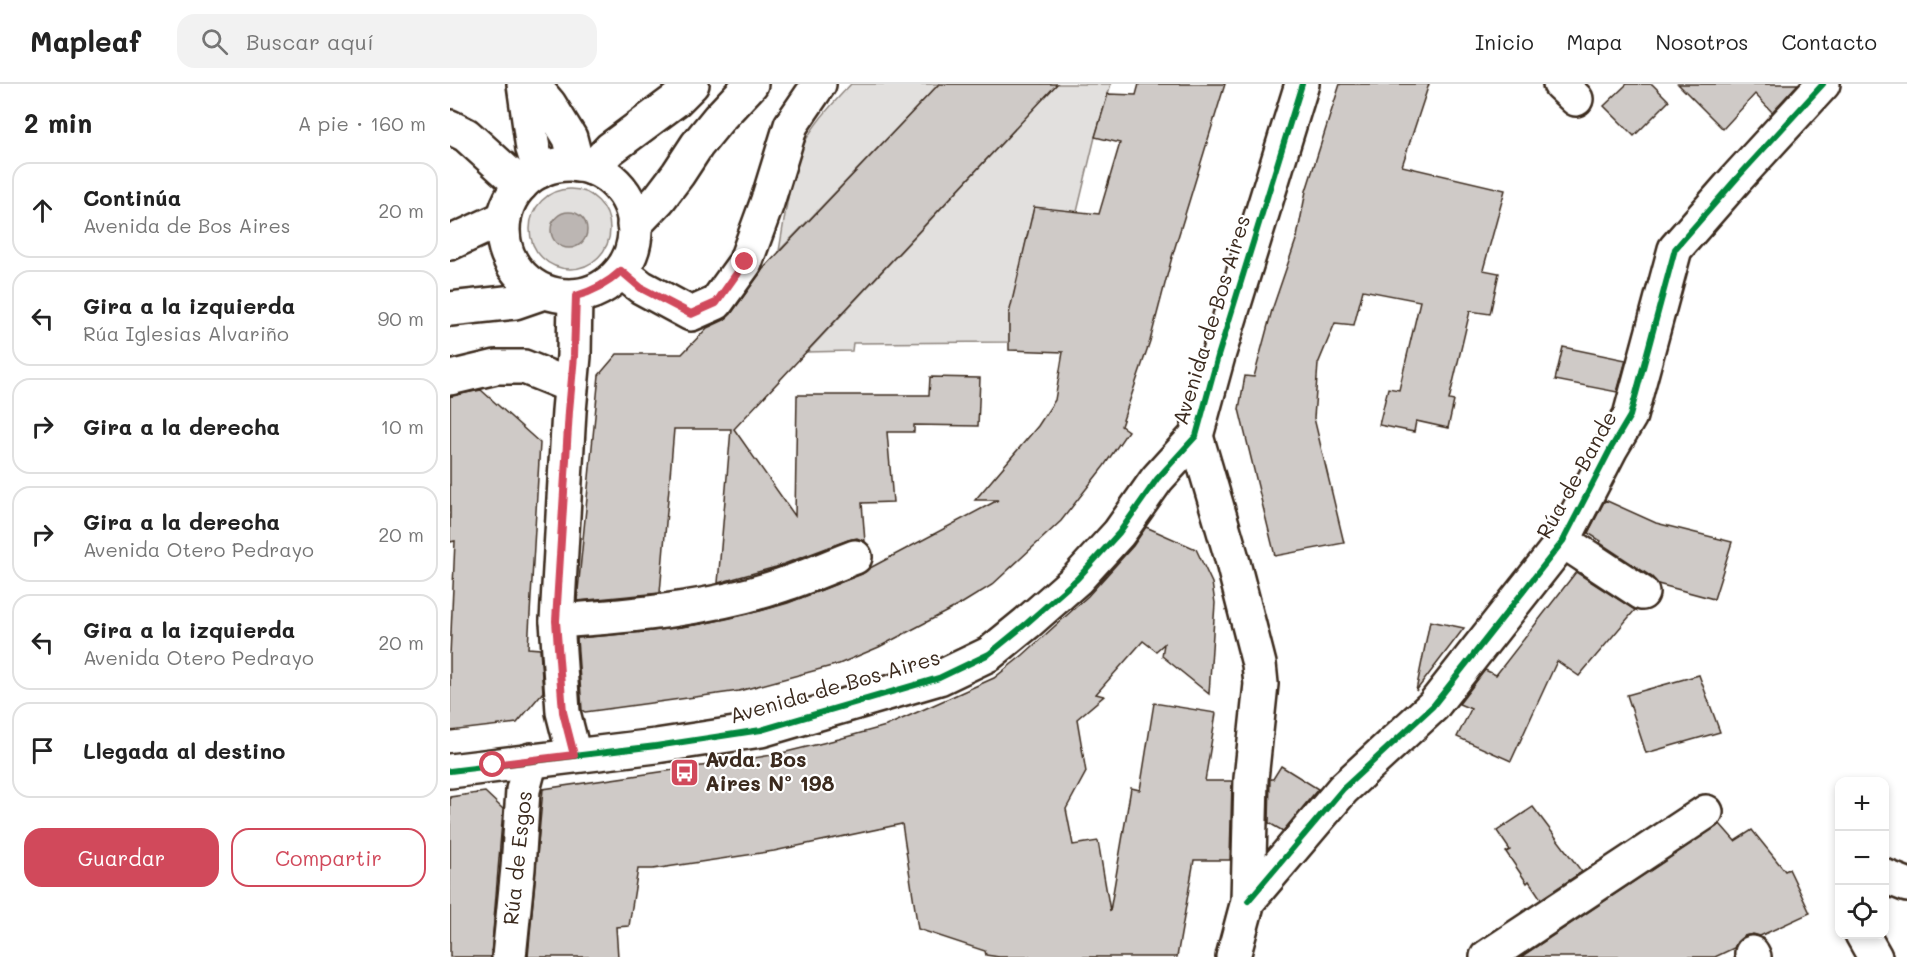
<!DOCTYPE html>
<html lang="es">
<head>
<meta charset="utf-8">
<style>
  :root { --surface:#fff; --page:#f2f2f2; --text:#222; --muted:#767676; --line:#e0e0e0; --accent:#d1495b }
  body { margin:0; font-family:Mali,sans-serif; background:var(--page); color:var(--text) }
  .controls { position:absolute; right:18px; bottom:18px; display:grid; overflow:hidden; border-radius:12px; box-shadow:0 3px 9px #0003 }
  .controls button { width:54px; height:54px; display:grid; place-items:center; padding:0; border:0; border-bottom:2px solid var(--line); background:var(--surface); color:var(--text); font:30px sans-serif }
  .stop { position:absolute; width:18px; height:18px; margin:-14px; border:4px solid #d1495b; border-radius:50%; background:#fff }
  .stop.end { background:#d1495b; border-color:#fff; box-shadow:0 2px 6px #0008 }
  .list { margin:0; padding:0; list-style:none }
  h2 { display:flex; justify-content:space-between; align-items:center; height:78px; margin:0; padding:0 24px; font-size:26px }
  h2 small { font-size:20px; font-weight:400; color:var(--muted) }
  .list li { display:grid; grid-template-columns:39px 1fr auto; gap:18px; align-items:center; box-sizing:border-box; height:96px; margin:0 12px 12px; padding:0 12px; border:2px solid var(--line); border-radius:18px }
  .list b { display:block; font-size:22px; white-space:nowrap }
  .list p { margin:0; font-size:20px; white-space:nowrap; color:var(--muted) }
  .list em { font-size:20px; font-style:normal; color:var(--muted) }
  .actions { display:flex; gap:12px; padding:18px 24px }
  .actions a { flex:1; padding:14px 0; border:2px solid var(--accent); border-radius:18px; text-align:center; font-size:21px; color:var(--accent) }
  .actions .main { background:var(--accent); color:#fff }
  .icon { flex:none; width:33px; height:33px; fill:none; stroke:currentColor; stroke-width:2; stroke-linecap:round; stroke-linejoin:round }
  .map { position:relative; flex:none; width:1457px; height:873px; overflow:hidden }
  header { display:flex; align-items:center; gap:36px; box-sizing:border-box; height:84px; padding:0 30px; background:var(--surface); border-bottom:2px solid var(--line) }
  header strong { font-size:28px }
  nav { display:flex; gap:33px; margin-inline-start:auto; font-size:21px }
  .search { width:420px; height:54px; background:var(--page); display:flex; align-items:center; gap:15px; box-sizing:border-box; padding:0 21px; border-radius:18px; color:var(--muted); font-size:22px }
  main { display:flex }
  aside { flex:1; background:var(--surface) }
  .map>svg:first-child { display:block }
  .green { fill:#e2e0de; stroke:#8e857e; stroke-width:1.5 }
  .water { fill:#bcb6b3; stroke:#887e77; stroke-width:1.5 }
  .building { fill:#cfcac7; stroke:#3b2a1e; stroke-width:1.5 }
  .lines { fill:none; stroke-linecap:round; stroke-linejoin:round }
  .minor-casing { stroke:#3b2a1e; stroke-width:38 }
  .major-casing { stroke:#3b2a1e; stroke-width:38 }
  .minor { stroke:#fff; stroke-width:33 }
  .major { stroke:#fff; stroke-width:33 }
  .cycleway-casing { stroke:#fff; stroke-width:10 }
  .cycleway { stroke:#00873e; stroke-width:6 }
  .route { stroke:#d1495b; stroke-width:8 }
  .labels { text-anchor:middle; stroke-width:4.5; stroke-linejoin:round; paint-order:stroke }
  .street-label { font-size:21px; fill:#3b2a1e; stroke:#fff }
  .poi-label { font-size:21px; font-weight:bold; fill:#3b2a1e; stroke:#fff; text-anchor:start }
</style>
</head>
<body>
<header>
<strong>Mapleaf</strong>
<div class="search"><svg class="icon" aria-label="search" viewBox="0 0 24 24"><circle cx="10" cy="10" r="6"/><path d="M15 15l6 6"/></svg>Buscar aquí</div>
<nav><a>Inicio</a><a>Mapa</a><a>Nosotros</a><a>Contacto</a></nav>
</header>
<main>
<aside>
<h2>2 min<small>A pie · 160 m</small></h2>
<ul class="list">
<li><svg class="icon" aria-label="ahead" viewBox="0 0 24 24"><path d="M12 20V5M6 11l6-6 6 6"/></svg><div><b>Continúa</b><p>Avenida de Bos Aires</p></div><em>20 m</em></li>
<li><svg class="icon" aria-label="left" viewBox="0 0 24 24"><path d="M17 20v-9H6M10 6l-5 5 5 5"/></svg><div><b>Gira a la izquierda</b><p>Rúa Iglesias Alvariño</p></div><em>90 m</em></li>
<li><svg class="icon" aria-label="right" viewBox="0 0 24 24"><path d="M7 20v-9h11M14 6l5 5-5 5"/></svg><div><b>Gira a la derecha</b></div><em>10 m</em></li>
<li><svg class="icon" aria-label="right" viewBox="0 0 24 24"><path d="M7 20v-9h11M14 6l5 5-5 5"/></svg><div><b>Gira a la derecha</b><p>Avenida Otero Pedrayo</p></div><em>20 m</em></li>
<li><svg class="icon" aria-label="left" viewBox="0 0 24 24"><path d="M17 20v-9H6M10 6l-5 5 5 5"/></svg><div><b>Gira a la izquierda</b><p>Avenida Otero Pedrayo</p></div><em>20 m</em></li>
<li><svg class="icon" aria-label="arrive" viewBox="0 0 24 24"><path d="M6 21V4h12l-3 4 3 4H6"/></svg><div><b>Llegada al destino</b></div></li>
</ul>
<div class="actions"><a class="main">Guardar</a><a>Compartir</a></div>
</aside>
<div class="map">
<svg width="1457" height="873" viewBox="0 0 1457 873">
  <rect width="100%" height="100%" fill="#fff"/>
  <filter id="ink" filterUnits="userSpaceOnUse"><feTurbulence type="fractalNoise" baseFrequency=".0167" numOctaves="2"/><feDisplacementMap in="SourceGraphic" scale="12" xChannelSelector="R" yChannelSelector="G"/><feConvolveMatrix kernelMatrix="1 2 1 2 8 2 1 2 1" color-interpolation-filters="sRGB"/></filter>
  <g filter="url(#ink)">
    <g class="green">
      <path d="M 401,0 L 489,0 L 329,167 C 335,133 340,85 357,54 C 369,34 385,17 401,0 Z"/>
      <path d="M 607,0 L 661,0 L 645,53 L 627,128 L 584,124 L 559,232 L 559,258 L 403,259 L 402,267 L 357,268 Z"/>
      <circle cx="120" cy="145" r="40"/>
    </g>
    <circle class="water" cx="119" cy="146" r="18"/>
    <g class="building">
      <path d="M 489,0 L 607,0 L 284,345 L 345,432 L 347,311 L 479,311 L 480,293 L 530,294 L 528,342 L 464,341 L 464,348 L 437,348 L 443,418 L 412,419 L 415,458 L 407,454 L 398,456 L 326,483 L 268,499 L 281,345 L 224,345 L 210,509 L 127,517 L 149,291 L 167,270 L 232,270 L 257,244 L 274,236 L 281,230 L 313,185 Z"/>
      <path d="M 689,0 L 775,0 L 722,173 L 700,257 L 671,342 L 678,347 L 654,382 L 611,437 L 542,501 L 511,520 L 429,563 L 389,580 L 289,607 L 135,628 L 132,626 L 127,554 L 194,548 L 252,540 L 310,527 L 338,519 L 412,490 L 420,484 L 548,416 L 525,416 L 588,342 L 605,316 L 613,268 L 559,266 L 559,230 L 584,123 L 649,130 L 670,59 L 645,53 L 658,10 L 686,11 Z"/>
      <path d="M 890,0 L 979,0 L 952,82 L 1055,106 L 1033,186 L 1049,189 L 1040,230 L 1020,227 L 999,316 L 1004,317 L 998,344 L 966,337 L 964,348 L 929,341 L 938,304 L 949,306 L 970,217 L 913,206 L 904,241 L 885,239 L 868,280 L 864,334 L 894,459 L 825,472 L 789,325 L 795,292 L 804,293 L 822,226 L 847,153 L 856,107 Z"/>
      <path d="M 1177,0 L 1202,0 L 1219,17 L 1184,52 L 1154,22 Z"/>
      <path d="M 1228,0 L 1348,0 L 1322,28 L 1305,10 L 1273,45 Z"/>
      <path d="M 1113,263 L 1176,276 L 1167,308 L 1105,296 Z"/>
      <path d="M 31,306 L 90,359 L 78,564 L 90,565 L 93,608 L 67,639 L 0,647 L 0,572 L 5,457 L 0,458 L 0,312 Z"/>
      <path d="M 1155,416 L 1206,439 L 1282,458 L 1264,515 L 1208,500 L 1202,493 L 1150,459 L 1151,457 L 1138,449 Z"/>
      <path d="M 696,443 L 746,465 L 762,499 L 765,519 L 759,610 L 712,572 L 714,560 L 706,567 L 693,557 L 646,610 L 654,612 L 627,635 L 636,688 L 616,725 L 623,761 L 648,757 L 660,827 L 681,704 L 690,706 L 704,619 L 766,629 L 755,697 L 782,697 L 780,776 L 744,776 L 727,873 L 549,873 L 536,871 L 535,867 L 468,845 L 452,740 L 324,767 L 203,785 L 188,785 L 179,842 L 166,843 L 168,873 L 78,873 L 93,705 L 279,678 L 328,670 L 389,655 L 436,642 L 488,619 L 544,594 L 573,571 L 638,512 L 683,462 Z"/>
      <path d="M 1126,488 L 1185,526 L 1129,592 L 1107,577 L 1061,677 L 1007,653 L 1021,625 L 1009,620 L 1035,586 L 1046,591 Z"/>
      <path d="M 980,537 L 1014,544 L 966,607 Z"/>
      <path d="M 1249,591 L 1270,648 L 1196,669 L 1177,611 Z"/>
      <path d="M 831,682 L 868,705 L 833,747 L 819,739 L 820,695 L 823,695 Z"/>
      <path d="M 35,708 L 53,725 L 41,873 L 0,873 L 0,713 Z"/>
      <path d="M 1083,723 L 1132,788 L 1091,815 L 1079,797 L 1077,799 L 1056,768 L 1060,766 L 1047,747 Z"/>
      <path d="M 1270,740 L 1285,757 L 1302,746 L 1335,787 L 1339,785 L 1360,829 L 1310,852 L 1303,850 L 1294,852 L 1287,858 L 1284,864 L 1265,873 L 1071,873 Z"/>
    </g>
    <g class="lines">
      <defs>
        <g id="minor">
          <path d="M 74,0 L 83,65 L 90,87"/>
          <path d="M 82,0 L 99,20 L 120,54 L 127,81"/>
          <path d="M 1110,0 L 1126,15"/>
          <path d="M 0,43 L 16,51 L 71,101"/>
          <path d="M 171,187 L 191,203 L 241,230 L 266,219 L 295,179 L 317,119 L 341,41 L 369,0"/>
          <path d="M 0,294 L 46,283 L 74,283 L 121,302"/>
          <path d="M 746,352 L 781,471 L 809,580 L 811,600 L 801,695 L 798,817 L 783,873"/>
          <path d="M 1113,457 L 1192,509"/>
          <path d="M 107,537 C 180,532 262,525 332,501 C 357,493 381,482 405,473"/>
          <path d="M 124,671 L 113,628 L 107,537 L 119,327 L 124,272 L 125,212"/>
          <path d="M 0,687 L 206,662 L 311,646 L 489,594 L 539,570 L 577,539 L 627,495 L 669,449 L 707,395 L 746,352 L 768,272 L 852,0"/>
          <path d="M 1434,792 L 1457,801"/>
          <path d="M 798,817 L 893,705 L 983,622 L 1113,457 L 1161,364 L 1180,332 L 1225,165 L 1287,94 L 1373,0"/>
          <path d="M 1412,850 L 1425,873"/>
          <path d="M 1302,869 L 1304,873"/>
          <path d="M 59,873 L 68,784 L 73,706 L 81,676"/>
          <path d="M 1037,873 L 1256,728"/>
        </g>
        <g id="major">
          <circle cx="119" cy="146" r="66"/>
          <path d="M 142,84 L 160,65 L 226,16 L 242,0"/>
          <path d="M 184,141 L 209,115 L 228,90 L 247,61 L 269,34 L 301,0"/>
          <path d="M 0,159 L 54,134"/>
          <path d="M 0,225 L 65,218 L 94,208"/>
        </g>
      </defs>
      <use href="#minor" class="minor-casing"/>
      <use href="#major" class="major-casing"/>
      <use href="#minor" class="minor"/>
      <use href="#major" class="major"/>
      <defs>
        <g id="cycleway">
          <path d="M 0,687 L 206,662 L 311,646 L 489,594 L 539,570 L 577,539 L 627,495 L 669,449 L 707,395 L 746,352 L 768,272 L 852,0"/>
          <path d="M 798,817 L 893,705 L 983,622 L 1113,457 L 1161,364 L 1180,332 L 1225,165 L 1287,94 L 1373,0"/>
        </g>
      </defs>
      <use href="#cycleway" class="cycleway-casing"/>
      <use href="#cycleway" class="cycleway"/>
    </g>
  </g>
  <g class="lines" filter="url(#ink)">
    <path class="route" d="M 43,681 L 124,671 L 113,628 L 106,537 L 119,327 L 124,272 L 126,212 C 144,207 157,200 171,187 L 191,204 L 241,230 L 266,219 L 295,178"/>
  </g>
  <defs>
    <symbol id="bus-square" viewBox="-11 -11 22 22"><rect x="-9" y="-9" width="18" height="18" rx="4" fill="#d1495b" stroke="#fff"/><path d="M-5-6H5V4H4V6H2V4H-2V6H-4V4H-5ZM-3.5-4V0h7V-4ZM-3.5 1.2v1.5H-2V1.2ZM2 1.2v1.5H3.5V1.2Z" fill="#fff"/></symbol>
  </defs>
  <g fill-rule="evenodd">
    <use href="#bus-square" x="218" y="672" width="33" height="33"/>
  </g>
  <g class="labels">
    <g class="street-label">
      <text transform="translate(762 236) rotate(-73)" y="7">Avenida de Bos Aires</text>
      <text transform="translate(1127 391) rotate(-61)" y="7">Rúa de Bande</text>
      <text transform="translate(385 603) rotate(-16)" y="7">Avenida de Bos Aires</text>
      <text transform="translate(68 774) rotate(-84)" y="7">Rúa de Esgos</text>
    </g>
    <g class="poi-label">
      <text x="255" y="683">Avda. Bos<tspan x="255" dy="24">Aires Nº 198</tspan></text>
    </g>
  </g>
</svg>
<div class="controls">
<button>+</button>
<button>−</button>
<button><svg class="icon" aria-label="locate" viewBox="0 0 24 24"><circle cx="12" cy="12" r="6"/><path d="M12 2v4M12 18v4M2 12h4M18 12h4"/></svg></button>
</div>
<div class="stop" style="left:43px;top:681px"></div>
<div class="stop end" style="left:295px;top:178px"></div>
</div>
</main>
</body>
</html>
